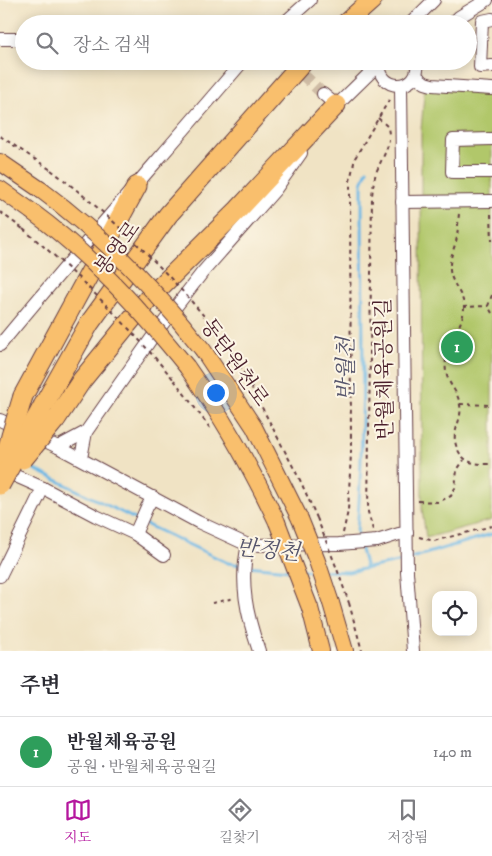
<!DOCTYPE html>
<html lang="ko">
<head>
<meta charset="utf-8">
<style>
  :root { --surface:#fff; --page:#f2f2f3; --text:#2b2b33; --muted:#7c7c81; --line:#e1e1e2; --accent:#b5179e }
  body { margin:0; font-family:"IM FELL DW Pica","Noto Serif KR",serif; background:var(--page); color:var(--text) }
  .controls { position:absolute; right:15px; bottom:15px; display:grid; overflow:hidden; border-radius:10px; box-shadow:0 2px 12px #0003 }
  .controls button { width:45px; height:45px; display:grid; place-items:center; padding:0; border:0; border-bottom:1px solid var(--line); background:var(--surface); color:var(--text); font:25px sans-serif }
  .you { position:absolute; left:215px; top:392px; width:18px; height:18px; margin:-12px; border:4px solid #fff; border-radius:50%; background:#1a73e8; box-shadow:0 0 0 8px #1a73e833 }
  .badge { display:grid; place-items:center; width:32px; height:32px; border-radius:50%; background:var(--accent); color:#fff; font-size:16px; font-weight:700 }
  .pin { position:absolute; translate:-50% -50%; border:2px solid #fff; box-shadow:0 1px 5px #0006 }
  .list { margin:0; padding:0; list-style:none }
  h2 { display:flex; justify-content:space-between; align-items:center; height:65px; margin:0; padding:0 20px; font-size:21px }
  h2 small { font-size:16px; font-weight:400; color:var(--muted) }
  .list li { display:grid; grid-template-columns:32px 1fr auto; gap:15px; align-items:center; box-sizing:border-box; height:70px; padding:0 20px; border-top:1px solid var(--line) }
  .list b { display:block; font-size:19px; white-space:nowrap }
  .list p { margin:0; font-size:16px; white-space:nowrap; color:var(--muted) }
  .list em { font-size:16px; font-style:normal; color:var(--muted) }
  .icon { flex:none; width:28px; height:28px; fill:none; stroke:currentColor; stroke-width:2; stroke-linecap:round; stroke-linejoin:round }
  .map { position:relative; flex:none; width:492px; height:651px; overflow:hidden }
  .search { position:absolute; background:var(--surface); box-shadow:0 2px 12px #0003; left:15px; right:15px; top:15px; height:55px; display:flex; align-items:center; gap:12px; box-sizing:border-box; padding:0 18px; border-radius:28px; color:var(--muted); font-size:19px }
  .sheet { height:135px; background:var(--surface) }
  nav { display:flex; justify-content:space-around; align-items:center; box-sizing:border-box; height:70px; border-top:1px solid var(--line); background:var(--surface); font-size:14px; color:var(--muted) }
  nav a { display:grid; justify-items:center; gap:2px }
  nav .on { color:var(--accent) }
  .map>svg:first-child { display:block }
  .green { fill:#b1c76b; stroke:#7e734b }
  .lines { fill:none; stroke-linecap:round; stroke-linejoin:round }
  .stream { stroke:#6cb8e6; stroke-width:3 }
  .minor-tunnel { stroke:#cfbca5; stroke-width:12; stroke-dasharray:12 6; stroke-linecap:butt }
  .minor-casing { stroke:#633c42; stroke-width:14 }
  .major-casing { stroke:#633c42; stroke-width:18 }
  .highway-casing { stroke:#633c42; stroke-width:21 }
  .path { stroke:#633c42; stroke-width:2; stroke-dasharray:4 4; stroke-linecap:butt }
  .minor { stroke:#fff; stroke-width:12 }
  .major { stroke:#f9bf6d; stroke-width:16 }
  .highway { stroke:#f9bf6d; stroke-width:19 }
  .major-bridge-casing { stroke:#633c42; stroke-width:18; stroke-linecap:butt }
  .highway-bridge-casing { stroke:#633c42; stroke-width:21; stroke-linecap:butt }
  .path-bridge { stroke:#633c42; stroke-width:2; stroke-dasharray:4 4; stroke-linecap:butt }
  .major-bridge { stroke:#f9bf6d; stroke-width:16 }
  .highway-bridge { stroke:#f9bf6d; stroke-width:19 }
  .labels { text-anchor:middle; stroke-width:4; stroke-linejoin:round; paint-order:stroke }
  .street-label { font-size:21px; fill:#4a1f2b; stroke:#fcf5e5 }
  .water-label { font-size:22px; font-style:italic; fill:#56556c; stroke:#fcf5e5 }
</style>
</head>
<body>
<div class="map">
<svg width="492" height="651" viewBox="0 0 492 651">
  <rect width="100%" height="100%" fill="#fcf5e5"/>
  <filter id="ink" filterUnits="userSpaceOnUse"><feTurbulence type="fractalNoise" baseFrequency=".02" numOctaves="2"/><feDisplacementMap in="SourceGraphic" scale="10" xChannelSelector="R" yChannelSelector="G"/><feConvolveMatrix kernelMatrix="1 2 1 2 8 2 1 2 1" color-interpolation-filters="sRGB"/></filter>
  <filter id="wash" filterUnits="userSpaceOnUse"><feTurbulence type="fractalNoise" baseFrequency=".0096" numOctaves="4" result="noise"/><feDisplacementMap in="SourceGraphic" scale="20" xChannelSelector="R" yChannelSelector="G"/><feGaussianBlur stdDeviation="1.12" result="paint"/><feColorMatrix in="noise" values="0 0 0 0 0 0 0 0 0 0 0 0 0 0 0 0 0 1.4 0 .05"/><feComposite in="paint" operator="in"/></filter>
  <g filter="url(#wash)">
    <rect width="100%" height="100%" fill="#f0e3c4"/>
    <path class="green" d="M 425,83 L 492,89 L 492,520 L 426,538 L 422,509 L 421,185 L 421,130 Z"/>
    <g class="lines">
      <g class="stream">
        <path d="M 441,24 L 450,19"/>
        <path d="M 26,465 L 137,520"/>
        <path d="M 143,523 L 228,563 L 242,565"/>
        <path d="M 359,540 L 357,531 C 366,416 362,299 362,183 L 367,170"/>
        <path d="M 360,546 L 366,569"/>
        <path d="M 411,558 L 492,534"/>
        <path d="M 248,566 L 289,570"/>
        <path d="M 300,570 L 314,571"/>
        <path d="M 325,571 L 348,572 L 403,561"/>
      </g>
    </g>
  </g>
  <g filter="url(#ink)">
    <g class="lines">
      <path class="minor-tunnel" d="M 289,61 L 323,94"/>
      <defs>
        <g id="minor">
          <path d="M 492,19 L 482,21 L 480,67 L 492,66"/>
          <path d="M 283,24 L 310,0"/>
          <path d="M 410,24 L 434,0"/>
          <path d="M 452,24 L 459,17 L 487,0"/>
          <path d="M 0,39 L 24,39"/>
          <path d="M 380,61 C 375,93 422,93 417,61"/>
          <path d="M 416,76 L 425,83 L 432,85 L 492,89"/>
          <path d="M 401,86 L 407,572 L 413,651"/>
          <path d="M 323,94 L 336,105"/>
          <path d="M 332,110 L 379,64"/>
          <path d="M 492,139 L 453,140 L 452,172 L 492,172"/>
          <path d="M 402,202 L 492,201"/>
          <path d="M 0,345 C 79,249 162,156 243,61"/>
          <path d="M 0,420 L 58,447 L 198,522 L 248,545 L 339,544 L 377,541 L 399,534 L 407,533"/>
          <path d="M 58,447 L 86,432"/>
          <path d="M 81,458 L 86,432 L 151,339 L 202,273 L 275,190 L 301,153"/>
          <path d="M 0,469 L 43,488 L 96,516 L 135,534 L 164,555"/>
          <path d="M 135,534 L 147,507 L 153,497"/>
          <path d="M 248,545 C 239,582 247,616 259,651"/>
          <path d="M 0,576 L 43,488"/>
        </g>
        <g id="major">
          <path d="M 0,162 L 41,190"/>
          <path d="M 0,189 L 31,211"/>
          <path d="M 203,350 L 254,427 L 300,519"/>
          <path d="M 187,367 C 222,416 251,467 277,522"/>
          <path d="M 331,603 L 345,651"/>
          <path d="M 310,608 L 321,651"/>
        </g>
        <g id="highway">
          <path d="M 345,24 L 372,0"/>
          <path d="M 23,396 L 137,186"/>
          <path d="M 43,406 L 89,324 L 168,215 L 304,61"/>
          <path d="M 56,419 L 82,380 L 148,299 L 238,210 L 336,105"/>
        </g>
      </defs>
      <use href="#minor" class="minor-casing"/>
      <use href="#major" class="major-casing"/>
      <use href="#highway" class="highway-casing"/>
      <g class="path">
        <path d="M 378,118 L 388,127 L 389,134"/>
        <path d="M 0,136 L 51,170"/>
        <path d="M 0,212 L 23,229"/>
        <path d="M 459,214 C 458,221 458,229 457,237 C 455,248 449,257 450,270 C 451,283 463,294 464,305 C 465,324 448,340 446,359 C 443,384 457,386 460,405 C 462,415 457,424 455,434 C 454,440 456,447 459,452 C 467,465 478,464 492,464"/>
        <path d="M 491,214 L 492,241"/>
        <path d="M 492,295 L 488,306 L 492,313"/>
        <path d="M 463,307 L 488,306"/>
        <path d="M 217,332 L 235,356 L 300,480 L 317,518"/>
        <path d="M 174,380 L 210,428"/>
        <path d="M 460,404 L 492,405"/>
        <path d="M 418,501 L 438,502 L 451,496 L 455,488 L 457,470 L 464,460"/>
        <path d="M 373,530 L 368,512 L 372,196 C 373,186 374,177 378,168 C 382,158 388,150 389,139"/>
        <path d="M 343,533 L 348,511 L 351,453 L 350,181 L 355,158 L 389,100"/>
        <path d="M 419,537 L 434,541 L 492,526"/>
        <path d="M 212,603 L 235,598"/>
        <path d="M 349,603 L 362,651"/>
      </g>
      <use href="#minor" class="minor"/>
      <use href="#major" class="major"/>
      <use href="#highway" class="highway"/>
      <defs>
        <g id="major-bridge">
          <path d="M 41,190 C 102,235 156,290 203,350"/>
          <path d="M 31,211 C 91,255 140,309 187,367"/>
          <path d="M 300,519 L 317,561 L 331,603"/>
          <path d="M 277,522 L 310,608"/>
        </g>
        <g id="highway-bridge">
          <path d="M 23,459 L 56,419"/>
          <path d="M 4,464 L 11,436 L 23,396"/>
          <path d="M 0,485 L 43,406"/>
        </g>
      </defs>
      <use href="#major-bridge" class="major-bridge-casing"/>
      <use href="#highway-bridge" class="highway-bridge-casing"/>
      <g class="path-bridge">
        <path d="M 51,170 C 113,217 169,272 217,332"/>
        <path d="M 23,229 C 79,275 127,324 174,380"/>
        <path d="M 317,518 L 337,569 L 349,603"/>
      </g>
      <use href="#major-bridge" class="major-bridge"/>
      <use href="#highway-bridge" class="highway-bridge"/>
    </g>
  </g>
  <g class="labels">
    <g class="street-label">
      <text transform="translate(117 248) rotate(-54)" y="7">봉영로</text>
      <text transform="translate(235 362) rotate(55)" y="7">동탄원천로</text>
      <text transform="translate(384 369) rotate(-91)" y="7">반월체육공원길</text>
    </g>
    <g class="water-label">
      <text transform="translate(345 369) rotate(-90)" y="8">반월천</text>
      <text transform="translate(268 549) rotate(5)" y="8">반정천</text>
    </g>
  </g>
</svg>
<div class="controls">
<button><svg class="icon" aria-label="locate" viewBox="0 0 24 24"><circle cx="12" cy="12" r="6"/><path d="M12 2v4M12 18v4M2 12h4M18 12h4"/></svg></button>
</div>
<div class="you"></div>
<div class="pin badge" style="left:457px;top:347px;background:#2e9e5b">1</div>
<div class="search"><svg class="icon" aria-label="search" viewBox="0 0 24 24"><circle cx="10" cy="10" r="6"/><path d="M15 15l6 6"/></svg>장소 검색</div>
</div>
<section class="sheet">
<h2>주변<small></small></h2>
<ul class="list">
<li><span class="badge" style="background:#2e9e5b">1</span><div><b>반월체육공원</b><p>공원 · 반월체육공원길</p></div><em>140 m</em></li>
</ul>
</section>
<nav>
<a class="on"><svg class="icon" aria-label="map" viewBox="0 0 24 24"><path d="M3 6l6-2 6 2 6-2v14l-6 2-6-2-6 2zM9 4v14M15 6v14"/></svg>지도</a>
<a><svg class="icon" aria-label="directions" viewBox="0 0 24 24"><path d="M12 3l9 9-9 9-9-9zM9 14v-3h6M13 9l2 2-2 2"/></svg>길찾기</a>
<a><svg class="icon" aria-label="saved" viewBox="0 0 24 24"><path d="M7 4h10v16l-5-4-5 4z"/></svg>저장됨</a>
</nav>
</body>
</html>
